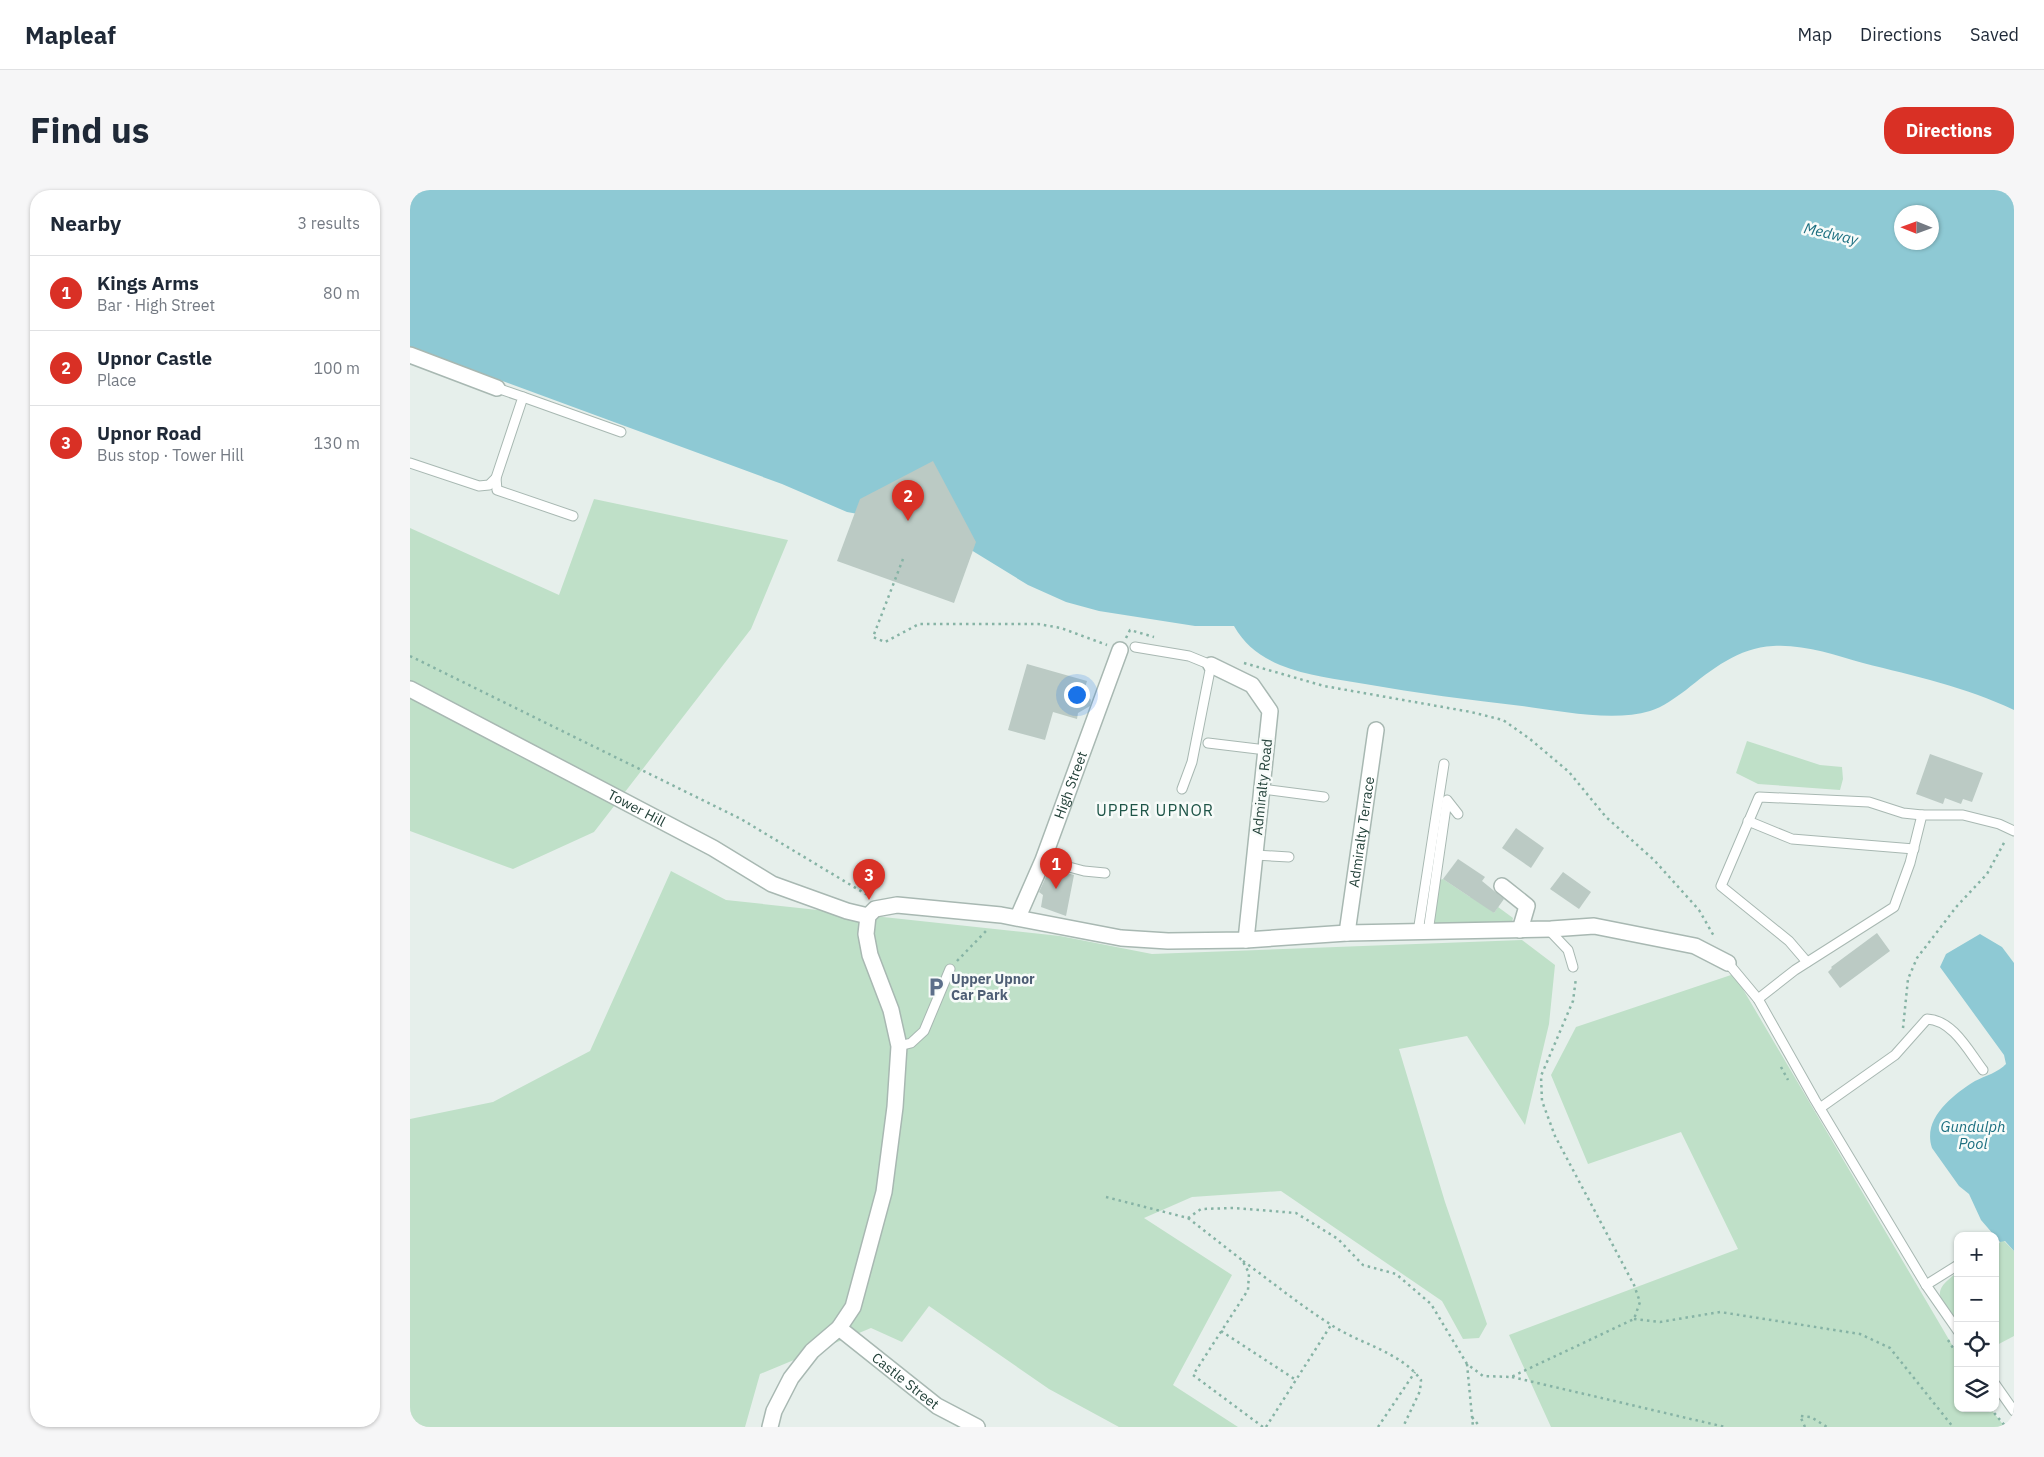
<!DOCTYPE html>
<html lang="en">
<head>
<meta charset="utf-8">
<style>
  :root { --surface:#fff; --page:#f6f6f7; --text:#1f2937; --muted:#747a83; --line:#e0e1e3; --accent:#d93025 }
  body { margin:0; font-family:"IBM Plex Sans",sans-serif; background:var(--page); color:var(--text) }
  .controls { position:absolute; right:15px; bottom:15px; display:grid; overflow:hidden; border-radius:10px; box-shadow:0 1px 4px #0004 }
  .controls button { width:45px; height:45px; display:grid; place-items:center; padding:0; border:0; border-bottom:1px solid var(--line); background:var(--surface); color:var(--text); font:25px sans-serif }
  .compass { position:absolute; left:1484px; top:15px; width:45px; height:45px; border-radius:50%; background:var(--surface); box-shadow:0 1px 4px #0004; rotate:271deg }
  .you { position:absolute; left:666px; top:504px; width:18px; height:18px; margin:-12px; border:4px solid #fff; border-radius:50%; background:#1a73e8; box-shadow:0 0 0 8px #1a73e833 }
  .badge { display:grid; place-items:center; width:32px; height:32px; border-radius:50%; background:var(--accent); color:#fff; font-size:16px; font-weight:700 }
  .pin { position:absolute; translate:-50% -41px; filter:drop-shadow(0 1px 2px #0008) }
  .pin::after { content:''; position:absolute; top:26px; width:18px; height:15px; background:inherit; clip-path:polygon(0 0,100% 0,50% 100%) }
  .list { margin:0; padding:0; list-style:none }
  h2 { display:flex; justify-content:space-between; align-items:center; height:65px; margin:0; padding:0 20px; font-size:21px }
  h2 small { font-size:16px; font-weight:400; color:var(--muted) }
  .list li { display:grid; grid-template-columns:32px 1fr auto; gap:15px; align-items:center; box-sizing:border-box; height:75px; padding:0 20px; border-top:1px solid var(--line) }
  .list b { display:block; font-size:19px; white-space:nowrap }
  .list p { margin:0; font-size:16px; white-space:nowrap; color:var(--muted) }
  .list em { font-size:16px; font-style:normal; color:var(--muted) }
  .icon { flex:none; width:28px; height:28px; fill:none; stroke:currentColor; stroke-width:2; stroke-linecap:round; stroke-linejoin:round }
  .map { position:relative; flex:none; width:1604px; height:1237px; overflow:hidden; border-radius:20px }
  header { display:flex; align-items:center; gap:30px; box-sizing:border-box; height:70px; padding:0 25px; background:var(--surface); border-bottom:1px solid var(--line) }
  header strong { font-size:24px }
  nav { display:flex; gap:28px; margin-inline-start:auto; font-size:18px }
  .intro { display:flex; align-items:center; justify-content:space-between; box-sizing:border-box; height:120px; padding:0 30px }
  h1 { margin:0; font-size:35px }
  .button { padding:12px 22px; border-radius:20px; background:var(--accent); color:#fff; font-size:18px; font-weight:700 }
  main { display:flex; gap:30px; padding:0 30px }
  aside { flex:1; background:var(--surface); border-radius:20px; box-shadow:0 1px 4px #0004 }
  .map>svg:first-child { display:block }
  .green { fill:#bfe0c8 }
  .water { fill:#8ec9d4; fill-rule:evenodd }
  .building { fill:#bbcac4 }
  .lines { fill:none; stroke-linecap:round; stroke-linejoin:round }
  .lane-casing { stroke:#a8b8b2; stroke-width:11 }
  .street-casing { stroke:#a8b8b2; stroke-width:18 }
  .path { stroke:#86b3a5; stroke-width:2.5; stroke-dasharray:2.5 4; stroke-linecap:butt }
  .lane { stroke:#fff; stroke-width:9 }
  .street { stroke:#fff; stroke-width:15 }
  .labels { text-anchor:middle; stroke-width:5; stroke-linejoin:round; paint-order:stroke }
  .street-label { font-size:14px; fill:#24423a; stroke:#f7fbf9 }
  .service-label { font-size:14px; font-weight:bold; fill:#4e5e75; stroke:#f7fbf9; text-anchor:start }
  .water-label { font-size:15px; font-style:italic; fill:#1c6f80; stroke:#f7fbf9 }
  .quarter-label { font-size:16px; letter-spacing:1px; fill:#1f5548; stroke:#f7fbf9 }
</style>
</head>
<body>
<header>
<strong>Mapleaf</strong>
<nav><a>Map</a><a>Directions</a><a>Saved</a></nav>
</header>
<div class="intro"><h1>Find us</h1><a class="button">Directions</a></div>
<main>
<aside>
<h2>Nearby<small>3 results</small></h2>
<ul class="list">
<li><span class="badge">1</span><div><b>Kings Arms</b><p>Bar · High Street</p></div><em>80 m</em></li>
<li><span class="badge">2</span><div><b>Upnor Castle</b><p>Place</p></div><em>100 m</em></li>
<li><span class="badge">3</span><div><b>Upnor Road</b><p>Bus stop · Tower Hill</p></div><em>130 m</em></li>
</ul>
</aside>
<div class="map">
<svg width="1604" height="1237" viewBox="0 0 1604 1237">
  <rect width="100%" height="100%" fill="#e6efeb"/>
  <g class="green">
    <path d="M 184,309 L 378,350 L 341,439 L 184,642 L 103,679 L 0,641 L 0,338 L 149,405 Z"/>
    <path d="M 1337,551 L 1410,575 L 1432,577 L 1433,589 L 1430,600 L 1348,594 L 1326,583 Z"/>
    <path d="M 261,681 L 316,710 L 650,746 L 742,764 L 1112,750 L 1145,775 L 1139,834 L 1115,935 L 1057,846 L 989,859 L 1035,1012 L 1077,1134 L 1069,1148 L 1053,1149 L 1032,1111 L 871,1001 L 782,1007 L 734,1028 L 822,1085 L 763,1195 L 828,1237 L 709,1237 L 639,1199 L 519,1116 L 492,1152 L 461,1138 L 350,1184 L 335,1237 L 0,1237 L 0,929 L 83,912 L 180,861 Z"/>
    <path d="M 1033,689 L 1060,707 L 1062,705 L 1084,723 L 1088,717 L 1103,728 L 1100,740 L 1030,738 L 1022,731 L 1029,690 Z"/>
    <path d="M 1324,784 L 1548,1165 L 1548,1218 L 1580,1218 L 1595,1237 L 1141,1237 L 1099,1145 L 1328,1059 L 1271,942 L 1178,974 L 1141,885 L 1166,837 Z"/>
    <path d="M 1593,1050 L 1604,1061 L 1604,1146 L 1585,1156 L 1585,1056 Z"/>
    <path d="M 1548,1082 L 1548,1130 C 1528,1108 1520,1102 1548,1082 Z"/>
  </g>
  <g class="water">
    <path d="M 0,0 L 1604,0 L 1604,520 C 1556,497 1504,486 1453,473 C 1425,465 1393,454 1363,456 C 1328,458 1302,479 1276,500 C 1265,508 1253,517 1240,521 C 1203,532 1150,521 1112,516 C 1059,510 1007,503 955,494 C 927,489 897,486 870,475 C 849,466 835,455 824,436 L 785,436 L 689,421 L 656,412 L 618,395 L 548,352 L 459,326 L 437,322 L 372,294 L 0,157 ZM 1492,22 L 1522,22 L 1522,52 L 1492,52 Z"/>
    <path d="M 1570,744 L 1592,757 L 1604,773 L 1604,1061 L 1595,1051 L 1590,1052 L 1571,1030 L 1559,1004 L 1549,996 L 1522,958 C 1512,928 1543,905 1565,891 C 1575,886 1589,882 1596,874 L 1594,865 L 1530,777 L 1536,764 Z"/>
  </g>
  <g class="building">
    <path d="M 523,271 L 566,352 L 544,413 L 427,371 L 450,309 Z"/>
    <path d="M 617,474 L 677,491 L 674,501 L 681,510 L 680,516 L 668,523 L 667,529 L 643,522 L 635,550 L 598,540 Z"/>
    <path d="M 1520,564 L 1573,583 L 1562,612 L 1553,609 L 1551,614 L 1535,608 L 1533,614 L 1506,604 Z"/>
    <path d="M 1106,638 L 1134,658 L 1121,678 L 1092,658 Z"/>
    <path d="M 1048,669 L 1075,687 L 1072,691 L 1094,709 L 1084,723 L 1033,689 Z"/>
    <path d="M 640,678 L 664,685 L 656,726 L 631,717 L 633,705 L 629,702 Z"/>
    <path d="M 1153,682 L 1181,702 L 1169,719 L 1140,699 Z"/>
    <path d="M 1467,743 L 1480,761 L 1430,798 L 1418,782 L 1422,778 L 1421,777 Z"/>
  </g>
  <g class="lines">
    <defs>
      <g id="lane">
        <path d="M 113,207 L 211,242"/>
        <path d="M 0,273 L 69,296 L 79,295 L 86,288 L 113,207 L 87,198"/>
        <path d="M 86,288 L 87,300 L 163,326"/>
        <path d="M 725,457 L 779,466 L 801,475 L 782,572 L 772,599"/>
        <path d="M 798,553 L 856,560"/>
        <path d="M 852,599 L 914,607"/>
        <path d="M 1338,631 L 1382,649 L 1504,659"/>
        <path d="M 845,665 L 879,667"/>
        <path d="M 633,670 L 674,681 L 695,683"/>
        <path d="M 1138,739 L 1158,760 L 1163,777"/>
        <path d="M 1008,742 L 1034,574"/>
        <path d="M 1018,742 L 1037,610 L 1048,624"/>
        <path d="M 1397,772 L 1379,751 L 1311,696 L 1349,607 L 1459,612 L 1493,623 L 1512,625"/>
        <path d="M 1318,773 L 1348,809 L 1405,910 L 1516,1095 L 1548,1141"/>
        <path d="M 1348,809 L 1385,780 L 1484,717 L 1500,673 L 1512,625 L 1553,625 L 1589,634 L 1604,641"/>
        <path d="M 489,856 L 501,853 L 514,841 L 540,779"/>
        <path d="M 1410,918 L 1485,865 L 1517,829 C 1543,830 1559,862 1573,880"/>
        <path d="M 1516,1095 L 1548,1075"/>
        <path d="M 1585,1194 L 1604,1221"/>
      </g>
      <g id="street">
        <path d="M 0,165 L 87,198"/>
        <path d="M 801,475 L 842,495 L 860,521 L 836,750"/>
        <path id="s1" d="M 0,499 L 303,658 L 362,694 L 437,721 L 458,726"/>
        <path d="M 1092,696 L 1117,716 L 1110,740"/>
        <path id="s2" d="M 608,727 L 633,670 L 710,460"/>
        <path id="s3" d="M 937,743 L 966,540"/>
        <path id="s4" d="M 429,1138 L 527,1216 L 567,1237"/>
        <path d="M 360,1237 L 364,1221 L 381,1188 L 402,1161 L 429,1138 L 443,1117 L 474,1002 L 485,917 L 489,856 L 481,820 L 460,765 L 456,744 L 458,726 L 465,719 L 487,715 L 591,725 L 711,748 L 758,751 L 836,750 L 937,743 L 1141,739 L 1184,736 L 1285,756 L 1318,773"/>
      </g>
    </defs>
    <use href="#lane" class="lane-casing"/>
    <use href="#street" class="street-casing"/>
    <g class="path">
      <path d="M 493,369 L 463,447 L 475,452 L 509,434 L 628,434 L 651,438 L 697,455"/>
      <path d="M 716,448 L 720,440 L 744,447"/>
      <path d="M 0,466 L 331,629 L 459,706"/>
      <path d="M 834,473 L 914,496 L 1061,522 L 1093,530 L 1120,549 L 1159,582 L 1196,627 L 1244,670 L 1289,720 L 1305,748"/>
      <path d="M 547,771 L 578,739"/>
      <path d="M 1493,838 L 1498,789 L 1507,768 L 1547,716 L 1577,684 L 1595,651"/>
      <path d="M 1371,877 L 1378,890"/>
      <path d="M 696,1007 L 778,1028 L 791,1019 L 824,1018 L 886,1023 L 928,1049 L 953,1075 L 986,1084 L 1021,1114 L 1057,1174 L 1073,1186 L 1101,1187 L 1224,1129 L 1230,1112 L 1224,1095 L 1145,946 L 1132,911 L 1131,886 L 1163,811 L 1166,788"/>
      <path d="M 778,1028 L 832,1070 L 839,1083 L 838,1100 L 783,1185 L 853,1237"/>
      <path d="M 833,1071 C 862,1092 890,1115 920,1134 C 949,1154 990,1161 1011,1190 L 1010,1201 L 993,1237"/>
      <path d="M 1224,1129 L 1250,1132 L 1310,1122 L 1450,1144 L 1480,1158 L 1543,1237"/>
      <path d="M 811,1141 L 886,1190"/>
      <path d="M 1538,1150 L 1548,1166"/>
      <path d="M 1057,1174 L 1063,1237"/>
      <path d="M 1102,1187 L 1315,1237"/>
      <path d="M 1580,1218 L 1596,1237"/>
      <path d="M 1062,1227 L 1070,1237"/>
      <path d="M 856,1237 L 921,1135"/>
      <path d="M 968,1237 L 1005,1182"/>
      <path d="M 1395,1237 L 1390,1226 L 1401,1227 L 1417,1237"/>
    </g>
    <use href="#lane" class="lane"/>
    <use href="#street" class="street"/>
  </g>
  <defs>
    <symbol id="parking-bare" viewBox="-9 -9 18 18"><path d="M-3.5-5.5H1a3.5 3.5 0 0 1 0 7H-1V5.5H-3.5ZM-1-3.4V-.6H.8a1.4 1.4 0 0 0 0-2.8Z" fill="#5c6f8a" stroke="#f7fbf9" stroke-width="2.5" paint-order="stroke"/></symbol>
  </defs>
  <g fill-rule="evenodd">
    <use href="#parking-bare" x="512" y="783" width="28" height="28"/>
  </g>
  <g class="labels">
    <g class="street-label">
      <text dy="5" stroke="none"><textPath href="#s2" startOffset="142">High Street</textPath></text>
      <text transform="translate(852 597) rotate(-84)" y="5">Admiralty Road</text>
      <text dy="5" stroke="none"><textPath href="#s1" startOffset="256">Tower Hill</textPath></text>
      <text dy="5" stroke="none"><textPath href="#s3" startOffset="102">Admiralty Terrace</textPath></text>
      <text dy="5" stroke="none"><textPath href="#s4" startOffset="85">Castle Street</textPath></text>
    </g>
    <g class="service-label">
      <text x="541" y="794">Upper Upnor<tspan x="541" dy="16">Car Park</tspan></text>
    </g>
    <g class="water-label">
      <text transform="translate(1421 44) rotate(13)" y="5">Medway</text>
      <text x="1563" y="942">Gundulph<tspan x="1563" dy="17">Pool</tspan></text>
    </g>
    <g class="quarter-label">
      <text x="745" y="626">UPPER UPNOR</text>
    </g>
  </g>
</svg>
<div class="controls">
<button>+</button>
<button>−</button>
<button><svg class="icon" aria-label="locate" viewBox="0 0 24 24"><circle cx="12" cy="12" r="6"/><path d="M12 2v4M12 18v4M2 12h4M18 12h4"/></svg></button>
<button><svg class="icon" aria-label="layers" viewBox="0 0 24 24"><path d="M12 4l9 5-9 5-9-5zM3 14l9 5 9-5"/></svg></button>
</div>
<svg class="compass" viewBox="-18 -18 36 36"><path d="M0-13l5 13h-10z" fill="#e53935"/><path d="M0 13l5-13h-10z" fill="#747a83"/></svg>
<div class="you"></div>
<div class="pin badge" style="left:646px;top:699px">1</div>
<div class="pin badge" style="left:498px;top:331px">2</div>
<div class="pin badge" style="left:459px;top:710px">3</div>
</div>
</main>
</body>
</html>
